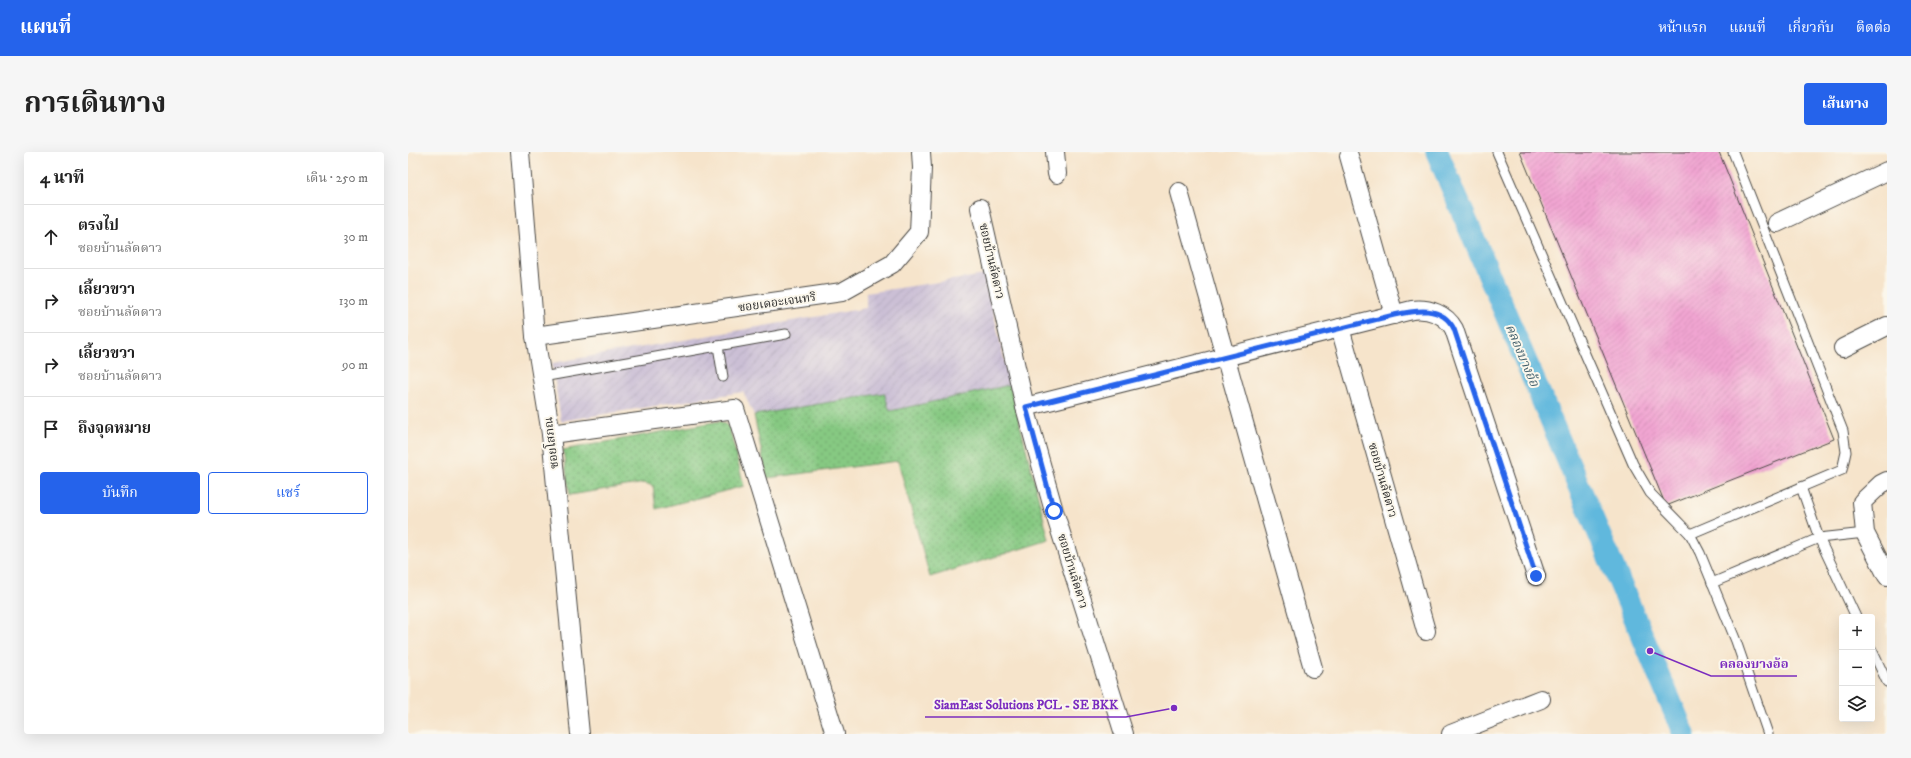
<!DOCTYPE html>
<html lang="th">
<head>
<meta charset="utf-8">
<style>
  :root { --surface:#fff; --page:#f6f6f6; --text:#222; --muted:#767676; --line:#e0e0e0; --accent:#2563eb }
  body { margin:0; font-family:"IM FELL DW Pica","Noto Serif Thai",serif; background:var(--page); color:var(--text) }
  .controls { position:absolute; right:12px; bottom:12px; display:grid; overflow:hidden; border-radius:4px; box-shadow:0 4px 16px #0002 }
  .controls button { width:36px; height:36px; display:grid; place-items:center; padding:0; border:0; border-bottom:1px solid var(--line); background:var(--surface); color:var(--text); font:20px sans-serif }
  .stop { position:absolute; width:12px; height:12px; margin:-9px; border:3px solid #2563eb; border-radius:50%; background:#fff }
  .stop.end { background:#2563eb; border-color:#fff; box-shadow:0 1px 4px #0008 }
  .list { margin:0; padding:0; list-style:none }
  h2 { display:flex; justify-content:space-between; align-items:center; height:52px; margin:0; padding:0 16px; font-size:17px }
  h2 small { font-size:13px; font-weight:400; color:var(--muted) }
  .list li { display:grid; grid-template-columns:26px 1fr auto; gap:12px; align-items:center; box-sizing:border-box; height:64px; padding:0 16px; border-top:1px solid var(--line) }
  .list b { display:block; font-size:15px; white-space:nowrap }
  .list p { margin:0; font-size:13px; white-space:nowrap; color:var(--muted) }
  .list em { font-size:13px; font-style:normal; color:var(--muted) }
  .actions { display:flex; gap:8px; padding:12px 16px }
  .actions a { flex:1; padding:9px 0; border:1px solid var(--accent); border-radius:4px; text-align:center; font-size:14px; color:var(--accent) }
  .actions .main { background:var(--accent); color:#fff }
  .icon { flex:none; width:22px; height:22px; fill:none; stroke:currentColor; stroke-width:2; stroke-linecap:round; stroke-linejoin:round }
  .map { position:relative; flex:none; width:1479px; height:582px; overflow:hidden; border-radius:4px }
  header { display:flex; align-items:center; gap:24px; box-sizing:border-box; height:56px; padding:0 20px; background:var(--accent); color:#fff }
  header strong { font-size:19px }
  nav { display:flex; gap:22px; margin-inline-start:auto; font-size:14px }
  .intro { display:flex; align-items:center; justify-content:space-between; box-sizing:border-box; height:96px; padding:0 24px }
  h1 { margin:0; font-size:28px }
  .button { padding:10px 18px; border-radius:4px; background:var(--accent); color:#fff; font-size:14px; font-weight:700 }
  main { display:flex; gap:24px; padding:0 24px }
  aside { flex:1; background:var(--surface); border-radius:4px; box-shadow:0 4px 16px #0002 }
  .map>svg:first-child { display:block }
  .industrial { fill:url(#industrial-furrows) }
  .grass { fill:url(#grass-dots); stroke:#587a56 }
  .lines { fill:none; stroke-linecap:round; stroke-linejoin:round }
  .canal { stroke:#60b8dd; stroke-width:23 }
  .building { fill:url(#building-hatch) }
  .service-casing { stroke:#494743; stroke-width:11 }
  .minor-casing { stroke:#494743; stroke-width:20 }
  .service { stroke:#fff; stroke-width:9 }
  .minor { stroke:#fff; stroke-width:18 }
  .route { stroke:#2563eb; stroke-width:5 }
  .labels { text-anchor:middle; stroke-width:4; stroke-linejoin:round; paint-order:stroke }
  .street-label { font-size:12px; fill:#2b2b2b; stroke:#fbf7ec }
  .water-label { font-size:13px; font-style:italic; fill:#3e5c69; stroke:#fbf7ec }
  .leader { fill:none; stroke:#7b2cbf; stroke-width:1.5 }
  .callout-dot { fill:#7b2cbf; stroke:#fbf7ec; stroke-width:1.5 }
  .callout-label { font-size:13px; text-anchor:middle; font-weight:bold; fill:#7b2cbf; stroke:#fbf7ec; stroke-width:4; stroke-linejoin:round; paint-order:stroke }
</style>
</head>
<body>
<header>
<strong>แผนที่</strong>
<nav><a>หน้าแรก</a><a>แผนที่</a><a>เกี่ยวกับ</a><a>ติดต่อ</a></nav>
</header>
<div class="intro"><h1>การเดินทาง</h1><a class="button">เส้นทาง</a></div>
<main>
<aside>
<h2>4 นาที<small>เดิน · 250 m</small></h2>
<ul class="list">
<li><svg class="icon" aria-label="ahead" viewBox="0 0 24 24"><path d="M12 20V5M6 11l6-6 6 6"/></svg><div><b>ตรงไป</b><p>ซอยบ้านลัดดาว</p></div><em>30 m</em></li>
<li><svg class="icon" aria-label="right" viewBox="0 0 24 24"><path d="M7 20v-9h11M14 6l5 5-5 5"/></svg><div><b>เลี้ยวขวา</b><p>ซอยบ้านลัดดาว</p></div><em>130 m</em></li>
<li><svg class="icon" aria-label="right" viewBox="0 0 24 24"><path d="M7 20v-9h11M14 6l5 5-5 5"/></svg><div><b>เลี้ยวขวา</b><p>ซอยบ้านลัดดาว</p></div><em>90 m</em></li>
<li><svg class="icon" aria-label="arrive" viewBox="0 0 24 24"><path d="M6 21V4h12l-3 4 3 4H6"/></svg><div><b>ถึงจุดหมาย</b></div></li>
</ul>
<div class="actions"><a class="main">บันทึก</a><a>แชร์</a></div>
</aside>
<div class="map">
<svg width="1479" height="582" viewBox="0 0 1479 582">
  <defs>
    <pattern id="industrial-furrows" width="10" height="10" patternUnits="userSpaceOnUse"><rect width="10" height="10" fill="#cbbfd5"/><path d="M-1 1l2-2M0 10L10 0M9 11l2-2" fill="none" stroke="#aea4b7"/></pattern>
    <pattern id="grass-dots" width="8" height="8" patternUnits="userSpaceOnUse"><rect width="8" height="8" fill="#86c982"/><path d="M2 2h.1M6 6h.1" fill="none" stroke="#6ea36b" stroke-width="1.8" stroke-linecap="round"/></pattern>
    <pattern id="building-hatch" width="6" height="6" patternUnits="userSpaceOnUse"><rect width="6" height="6" fill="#f1a5d2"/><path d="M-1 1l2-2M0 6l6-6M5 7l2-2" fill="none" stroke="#cf8eb4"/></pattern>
  </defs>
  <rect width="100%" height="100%" fill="#fbf7ec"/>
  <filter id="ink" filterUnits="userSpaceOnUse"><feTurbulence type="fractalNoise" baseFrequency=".025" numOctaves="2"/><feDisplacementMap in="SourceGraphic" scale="8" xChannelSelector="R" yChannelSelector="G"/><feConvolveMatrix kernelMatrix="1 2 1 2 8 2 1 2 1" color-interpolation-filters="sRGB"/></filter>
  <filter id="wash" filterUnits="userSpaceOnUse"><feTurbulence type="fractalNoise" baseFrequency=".012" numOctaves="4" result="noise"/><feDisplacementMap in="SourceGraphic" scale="16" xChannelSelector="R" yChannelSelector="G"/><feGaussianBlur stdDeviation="0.9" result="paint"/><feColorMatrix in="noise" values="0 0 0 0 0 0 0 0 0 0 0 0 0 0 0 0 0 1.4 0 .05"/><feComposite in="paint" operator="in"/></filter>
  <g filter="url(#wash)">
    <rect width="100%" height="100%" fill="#f6e4cb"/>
    <path class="industrial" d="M 577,123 L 602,233 L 482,259 L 476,241 L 346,263 L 335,240 L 153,269 L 144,211 L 458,156 L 458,141 Z"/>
    <g class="grass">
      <path d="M 602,233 L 641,388 L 522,425 L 490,309 L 359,326 L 346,263 L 476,241 L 482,259 Z"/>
      <path d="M 312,269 L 321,275 L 336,334 L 248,357 L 245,334 L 237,331 L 162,343 L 155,298 Z"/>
    </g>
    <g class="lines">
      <path class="canal" d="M 1029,0 L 1276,582"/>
    </g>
    <g id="blocks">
      <path class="building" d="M 1112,0 L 1311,0 L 1426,287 L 1258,354 Z"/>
    </g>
  </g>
  <g filter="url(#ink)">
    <use href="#blocks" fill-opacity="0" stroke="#494743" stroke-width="1"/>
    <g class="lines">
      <defs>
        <g id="service">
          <path d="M 1089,0 L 1225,312 L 1242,341 L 1282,382 L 1292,401 L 1328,489 L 1360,582"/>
          <path d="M 310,194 L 315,225"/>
          <path d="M 134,225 L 378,182"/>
          <path d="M 1393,335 L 1411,386 L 1448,465"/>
          <path d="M 1282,382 L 1434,318 L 1438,300 L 1435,279 L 1325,0"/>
          <path d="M 1304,431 L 1411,386 L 1457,381"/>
          <path d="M 1464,498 L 1479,530"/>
        </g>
        <g id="minor">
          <path d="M 112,0 L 127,184 L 143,282 L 172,582"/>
          <path d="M 647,0 L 649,22"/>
          <path d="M 941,4 L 986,163"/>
          <path d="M 771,40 L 905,516"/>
          <path d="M 572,56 L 617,255 L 646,359 L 716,582"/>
          <path d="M 1369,71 L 1479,19"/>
          <path d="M 932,176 L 1018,479"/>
          <path d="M 127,184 L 434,140 L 484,112 L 511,80 L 514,16 L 513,0"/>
          <path d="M 1435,196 L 1479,174"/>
          <path d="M 617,255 L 1004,158 C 1021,156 1038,162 1046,177 L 1128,424"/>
          <path d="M 143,282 L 327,257 L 427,582"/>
          <path d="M 1479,329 L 1473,332 L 1454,350 L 1457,381 L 1479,424"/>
          <path d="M 1043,582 L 1133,547"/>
        </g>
      </defs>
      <use href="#service" class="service-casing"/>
      <use href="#minor" class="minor-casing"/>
      <use href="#service" class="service"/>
      <use href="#minor" class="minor"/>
    </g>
  </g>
  <g class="lines" filter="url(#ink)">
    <path class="route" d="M 646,359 L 618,255 L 986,163 C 1008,158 1034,153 1046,177 L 1128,424"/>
  </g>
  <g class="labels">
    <g class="street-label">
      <text transform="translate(584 109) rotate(77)" y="4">ซอยบ้านลัดดาว</text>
      <text transform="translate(369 150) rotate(-8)" y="4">ซอยเดอะเจนทริ</text>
      <text transform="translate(143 291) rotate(-97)" y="4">ซอยโสภณ</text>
      <text transform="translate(975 328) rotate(74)" y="4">ซอยบ้านลัดดาว</text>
      <text transform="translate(665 419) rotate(73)" y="4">ซอยบ้านลัดดาว</text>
    </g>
    <g class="water-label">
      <text transform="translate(1115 203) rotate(67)" y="5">คลองบางอ้อ</text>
    </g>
  </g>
  <path class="leader" d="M1242 499L1303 524H1389M766 556L718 565H517"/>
  <g class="callout-dot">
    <circle cx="1242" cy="499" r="4"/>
    <circle cx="766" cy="556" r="4"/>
  </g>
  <g class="callout-label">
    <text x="1346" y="516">คลองบางอ้อ</text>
    <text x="618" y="557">SiamEast Solutions PCL - SE BKK</text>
  </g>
</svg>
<div class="controls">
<button>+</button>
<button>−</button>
<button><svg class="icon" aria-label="layers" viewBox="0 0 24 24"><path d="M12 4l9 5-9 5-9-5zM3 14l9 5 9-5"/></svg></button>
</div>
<div class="stop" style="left:646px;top:359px"></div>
<div class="stop end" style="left:1128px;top:424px"></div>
</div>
</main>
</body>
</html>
